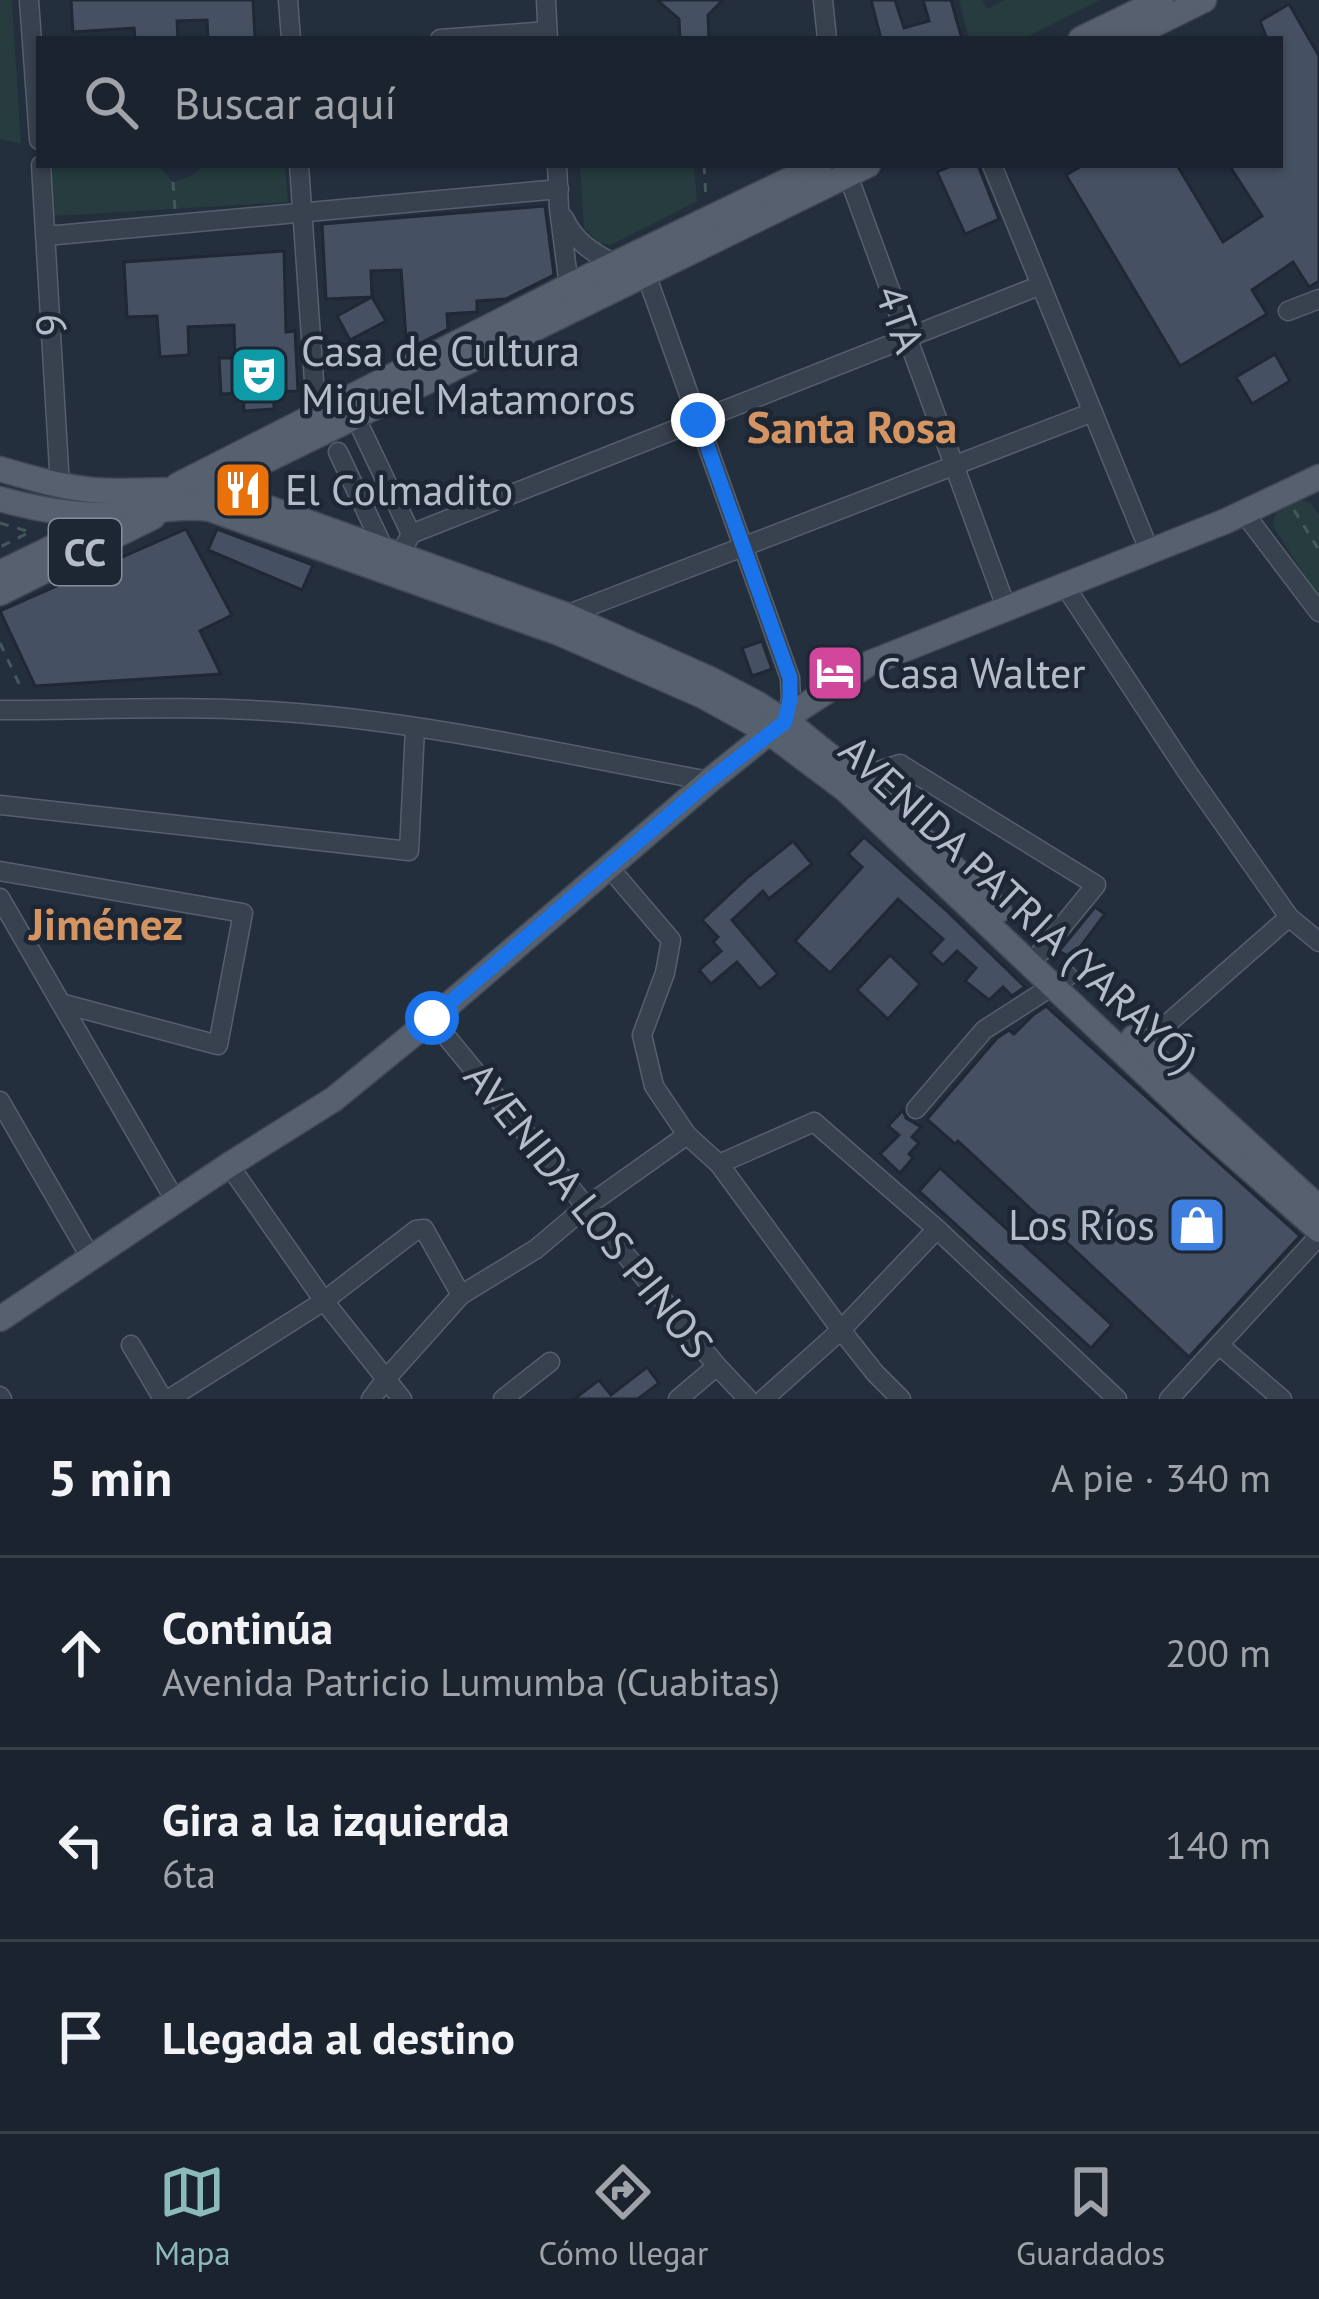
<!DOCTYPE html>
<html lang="es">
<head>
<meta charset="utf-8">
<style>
  :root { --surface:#1b232e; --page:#242b36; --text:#f1f3f6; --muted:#a0a4aa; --line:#39404a; --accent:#8bbbb9 }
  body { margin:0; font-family:"PT Sans",sans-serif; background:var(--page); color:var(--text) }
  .stop { position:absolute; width:36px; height:36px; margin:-27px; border:9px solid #1a73e8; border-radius:50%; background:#fff }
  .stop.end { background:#1a73e8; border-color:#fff; box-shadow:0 3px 12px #0008 }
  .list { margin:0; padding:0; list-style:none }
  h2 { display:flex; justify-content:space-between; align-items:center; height:156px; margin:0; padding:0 48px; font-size:51px }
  h2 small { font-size:39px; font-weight:400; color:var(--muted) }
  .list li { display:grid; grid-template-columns:78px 1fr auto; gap:36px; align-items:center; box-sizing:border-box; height:192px; padding:0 48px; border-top:3px solid var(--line) }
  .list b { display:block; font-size:45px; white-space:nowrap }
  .list p { margin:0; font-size:39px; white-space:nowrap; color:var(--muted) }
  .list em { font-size:39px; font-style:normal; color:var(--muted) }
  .icon { flex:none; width:66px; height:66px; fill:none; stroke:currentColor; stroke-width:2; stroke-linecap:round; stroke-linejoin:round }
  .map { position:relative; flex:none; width:1319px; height:1399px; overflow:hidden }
  .search { position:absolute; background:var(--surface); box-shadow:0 3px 9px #0004; left:36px; right:36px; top:36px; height:132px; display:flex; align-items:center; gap:30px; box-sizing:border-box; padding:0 42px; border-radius:0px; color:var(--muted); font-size:45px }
  .sheet { height:732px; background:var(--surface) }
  nav { display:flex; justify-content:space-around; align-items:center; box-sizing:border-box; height:168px; border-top:3px solid var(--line); background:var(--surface); font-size:33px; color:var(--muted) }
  nav a { display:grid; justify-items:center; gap:6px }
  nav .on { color:var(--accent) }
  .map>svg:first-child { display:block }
  .green { fill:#263c3f }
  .building { fill:#455162; stroke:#1f2835; stroke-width:3 }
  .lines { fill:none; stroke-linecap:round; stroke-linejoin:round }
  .minor-casing { stroke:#565f6c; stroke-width:21 }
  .major-casing { stroke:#414a57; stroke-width:27 }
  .path { stroke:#44595c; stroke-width:3; stroke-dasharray:9 9; stroke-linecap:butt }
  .minor { stroke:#38414e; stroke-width:18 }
  .major { stroke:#56606e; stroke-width:24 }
  .route { stroke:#1a73e8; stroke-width:15 }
  .labels { text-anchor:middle; stroke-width:9; stroke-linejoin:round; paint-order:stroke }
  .shield { fill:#1d2633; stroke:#878f9c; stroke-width:3 }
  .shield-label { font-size:39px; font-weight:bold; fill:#b4bcc9 }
  .street-label { font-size:42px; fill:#b4bcc9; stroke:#1d2633 }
  .poi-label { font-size:42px; fill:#b4bcc9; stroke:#1d2633; text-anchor:start }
  .neighbourhood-label { font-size:45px; font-weight:bold; fill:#d59563; stroke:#1d2633 }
</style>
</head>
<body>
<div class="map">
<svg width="1319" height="1399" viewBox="0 0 1319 1399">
  <rect width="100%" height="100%" fill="#242f3e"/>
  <g class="green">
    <path d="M 0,0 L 12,0 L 21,144 L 0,139 Z"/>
    <path d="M 959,0 L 982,0 L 987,9 L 1005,0 L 1100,0 L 1023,39 L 969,39 Z"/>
    <path d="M 51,165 L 158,165 L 173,182 L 191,176 L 205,165 L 285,165 L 288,202 L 54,216 Z"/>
    <path d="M 580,165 L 694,165 L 697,201 L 613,244 L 599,244 L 584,227 Z"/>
    <path d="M 1296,499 L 1311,503 L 1319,515 L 1319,598 L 1273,526 C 1274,509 1282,505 1296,499 Z"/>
  </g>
  <g class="building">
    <path d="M 71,0 L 253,0 L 255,39 L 208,39 L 207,20 L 177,21 L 178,39 L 135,39 L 134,28 L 73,32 Z"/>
    <path d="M 657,0 L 723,0 L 708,15 L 709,39 L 680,39 L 679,19 Z"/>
    <path d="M 871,0 L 895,0 L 904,28 L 929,21 L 923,0 L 951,0 L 962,39 L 879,39 L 880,35 Z"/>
    <path d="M 1289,4 L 1319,56 L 1319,281 L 1309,287 L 1293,262 L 1252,290 L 1267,314 L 1180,366 L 1066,175 L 1083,165 L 1177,165 L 1223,242 L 1262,216 L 1229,165 L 1280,165 L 1280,39 L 1267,39 L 1260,21 Z"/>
    <path d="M 953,165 L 978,165 L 999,219 L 965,234 L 937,172 Z"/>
    <path d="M 545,206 L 554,275 L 506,299 L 477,301 L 477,312 L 447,314 L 448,329 L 407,350 L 401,270 L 371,271 L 372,297 L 326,299 L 322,224 Z"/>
    <path d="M 284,251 L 286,332 L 295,331 L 298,391 L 274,392 L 274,409 L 244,411 L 243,393 L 221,394 L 219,358 L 235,358 L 234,325 L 188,327 L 189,355 L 160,357 L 157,316 L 127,317 L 124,262 Z"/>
    <path d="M 372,297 L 386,321 L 350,340 L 337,316 Z"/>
    <path d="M 1275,354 L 1290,381 L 1252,404 L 1236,377 Z"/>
    <path d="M 186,529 L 232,615 L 200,631 L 221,674 L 35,686 L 0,611 Z"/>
    <path d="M 217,529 L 313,565 L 302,590 L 208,550 Z"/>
    <path d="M 762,641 L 772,669 L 752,676 L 742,648 Z"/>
    <path d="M 864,837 L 948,912 L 1025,987 L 1012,996 L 1003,987 L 989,1000 L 965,981 L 976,968 L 957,951 L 943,965 L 930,953 L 943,939 L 898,899 L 830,973 L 795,941 L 862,867 L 848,854 Z"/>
    <path d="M 793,841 L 812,864 L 769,899 L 763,891 L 732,920 L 778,974 L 760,989 L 737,962 L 711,984 L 699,970 L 721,951 L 713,942 L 718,937 L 702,920 L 748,877 Z"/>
    <path d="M 1095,907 L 1105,914 L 1072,958 L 1059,951 Z"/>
    <path d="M 890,955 L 920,984 L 888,1019 L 857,990 Z"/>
    <path d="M 1046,1006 L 1300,1236 L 1189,1357 L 958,1141 L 955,1144 L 927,1119 L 997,1038 L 1009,1030 L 1014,1034 L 1033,1015 Z"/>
    <path d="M 903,1110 L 906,1118 L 921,1127 L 912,1137 L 919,1143 L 909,1154 L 913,1158 L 900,1173 L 880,1154 L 899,1135 L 888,1126 Z"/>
    <path d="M 940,1168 L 1112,1325 L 1091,1348 L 919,1191 Z"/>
    <path d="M 647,1367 L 659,1383 L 638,1399 L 574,1399 L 599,1380 L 611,1395 Z"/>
  </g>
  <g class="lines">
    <defs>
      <g id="minor">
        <path d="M 29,0 L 39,140"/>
        <path d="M 288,0 L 291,39"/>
        <path d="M 546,0 L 548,39"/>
        <path d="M 823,0 L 827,39"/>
        <path d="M 440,39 L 547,31"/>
        <path d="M 41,165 L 60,486"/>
        <path d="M 299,165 L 317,424"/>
        <path d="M 557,165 L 559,208 L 569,286"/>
        <path d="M 992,165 L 1149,550"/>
        <path d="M 845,167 L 1006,607"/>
        <path d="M 564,218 C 574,241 594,254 616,264"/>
        <path d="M 46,236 L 559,189"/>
        <path d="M 642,263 L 790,678 L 791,699 L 785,722"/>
        <path d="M 1288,311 L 1319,299"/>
        <path d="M 355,416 L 411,534"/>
        <path d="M 338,452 L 384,549"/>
        <path d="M 1244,513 L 1319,612"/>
        <path d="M 400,555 L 411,534 L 1041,285"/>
        <path d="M 1065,586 L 1188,773 L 1289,917 L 1319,942"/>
        <path d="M 566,615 L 1093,412"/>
        <path d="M 0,710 C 95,710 189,705 284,712 C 426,722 568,755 709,781"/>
        <path d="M 853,782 L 857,778 L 900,764 L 1096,885 L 1041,952"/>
        <path d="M 0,805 L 409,851 L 415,728"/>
        <path d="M 608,866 L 671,940 L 665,973 L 642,1035 L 654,1086 L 687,1135 L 719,1164 L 841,1330 L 875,1373 L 901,1399"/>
        <path d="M 0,871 L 243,913 L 218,1045 L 64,1004"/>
        <path d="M 0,898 L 176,1202"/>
        <path d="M 432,1019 L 717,1366 L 748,1399"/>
        <path d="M 1142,1046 L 1289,917"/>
        <path d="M 0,1101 L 92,1260"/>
        <path d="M 916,1109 L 984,1030 L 1068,976"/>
        <path d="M 719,1164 L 814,1122 L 937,1229 L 1117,1399"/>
        <path d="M 229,1165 L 324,1301 L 402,1399"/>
        <path d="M 131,1345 L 163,1399"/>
        <path d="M 1219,1345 L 1282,1399"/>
        <path d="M 0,1396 L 2,1399"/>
        <path d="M 169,1399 L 324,1301 L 416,1230 L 424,1229 L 461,1295"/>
        <path d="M 371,1399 L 385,1380 L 461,1295 L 536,1249 L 587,1206 L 687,1135"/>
        <path d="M 503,1399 L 550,1362"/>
        <path d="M 678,1399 L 717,1366"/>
        <path d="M 764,1399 L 841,1330 L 937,1229"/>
        <path d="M 1169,1399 L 1319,1236"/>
      </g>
      <g id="major">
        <path d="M 1081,39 L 1161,0"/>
        <path d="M 1125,39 L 1204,0"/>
        <path d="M 0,469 C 31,478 61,487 93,490 C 140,494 188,484 235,496 L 566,615 L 710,679 L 758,704 L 799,731 L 857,778 L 999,910"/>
        <path d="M 178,485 L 569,286 L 820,165"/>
        <path d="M 206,490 L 868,165"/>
        <path d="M 0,499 C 40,510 82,518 124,514 C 152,512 181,505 210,509 L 559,633 L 703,696 L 770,733 L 846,790 L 1202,1127 L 1319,1230"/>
        <path d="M 0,573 L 115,517"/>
        <path d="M 0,593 L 153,517"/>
        <path d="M 1133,1038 L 1319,1208"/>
        <path d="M 0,1319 L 229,1165 L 334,1099 L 432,1019 L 709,781 L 792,714 L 870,663 L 1226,521 L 1319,477"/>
      </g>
    </defs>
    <use href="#minor" class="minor-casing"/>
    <use href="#major" class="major-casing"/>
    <g class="path">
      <path d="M 704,165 L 706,199"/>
      <path d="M 173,182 L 175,210"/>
      <path d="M 1294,510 L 1319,550"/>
      <path d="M 0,523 L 30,532 L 0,547"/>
      <path d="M 0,643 L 22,690"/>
    </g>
    <use href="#minor" class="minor"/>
    <use href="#major" class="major"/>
  </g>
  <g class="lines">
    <path class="route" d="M 432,1018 L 709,781 L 785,722 L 790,699 L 790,678 L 698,420"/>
  </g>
  <defs>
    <symbol id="theatre-square" viewBox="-11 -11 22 22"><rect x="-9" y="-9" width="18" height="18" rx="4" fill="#0f9aa8" stroke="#1d2633"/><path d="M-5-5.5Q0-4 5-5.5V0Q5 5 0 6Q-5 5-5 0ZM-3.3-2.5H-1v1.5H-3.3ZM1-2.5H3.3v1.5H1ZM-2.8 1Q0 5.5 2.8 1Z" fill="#fff"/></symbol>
    <symbol id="restaurant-square" viewBox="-11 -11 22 22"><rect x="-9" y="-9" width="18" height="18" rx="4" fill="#e8710a" stroke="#1d2633"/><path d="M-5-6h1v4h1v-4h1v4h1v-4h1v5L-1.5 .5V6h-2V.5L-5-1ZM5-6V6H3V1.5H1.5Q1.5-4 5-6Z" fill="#fff"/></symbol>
    <symbol id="hotel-square" viewBox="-11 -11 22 22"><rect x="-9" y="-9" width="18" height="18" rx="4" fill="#d1479c" stroke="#1d2633"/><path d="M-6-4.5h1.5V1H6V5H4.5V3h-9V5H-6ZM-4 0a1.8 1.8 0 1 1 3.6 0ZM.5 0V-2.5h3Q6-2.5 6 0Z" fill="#fff"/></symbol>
    <symbol id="shop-square" viewBox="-11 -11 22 22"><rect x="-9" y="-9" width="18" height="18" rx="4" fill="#3f7fe0" stroke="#1d2633"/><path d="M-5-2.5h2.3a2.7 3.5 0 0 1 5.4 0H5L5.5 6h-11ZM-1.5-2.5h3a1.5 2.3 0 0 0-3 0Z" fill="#fff"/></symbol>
  </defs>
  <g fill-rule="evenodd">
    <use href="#theatre-square" x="226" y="342" width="66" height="66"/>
    <use href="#restaurant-square" x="210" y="457" width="66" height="66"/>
    <use href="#hotel-square" x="802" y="640" width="66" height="66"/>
    <use href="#shop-square" x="1164" y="1192" width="66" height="66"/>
  </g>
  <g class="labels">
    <rect class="shield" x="49" y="519" width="72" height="66" rx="9"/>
    <g class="shield-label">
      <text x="85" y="566">CC</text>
    </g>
    <g class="street-label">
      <text transform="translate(900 319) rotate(70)" y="15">4TA</text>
      <text transform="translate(51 325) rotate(-94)" y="15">9</text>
      <text transform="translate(1019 904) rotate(43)" y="15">AVENIDA PATRIA (YARAYÓ)</text>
      <text transform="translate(589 1210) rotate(51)" y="15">AVENIDA LOS PINOS</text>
    </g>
    <g class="poi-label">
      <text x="301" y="366">Casa de Cultura<tspan x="301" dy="48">Miguel Matamoros</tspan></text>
      <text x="285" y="505">El Colmadito</text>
      <text x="877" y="688">Casa Walter</text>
      <text x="1155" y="1240" text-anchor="end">Los Ríos</text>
    </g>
    <g class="neighbourhood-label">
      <text x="852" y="443">Santa Rosa</text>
      <text x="106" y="940">Jiménez</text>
    </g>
  </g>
</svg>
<div class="stop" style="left:432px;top:1018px"></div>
<div class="stop end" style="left:698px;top:420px"></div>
<div class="search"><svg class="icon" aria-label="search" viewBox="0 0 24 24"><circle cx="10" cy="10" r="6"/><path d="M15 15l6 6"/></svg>Buscar aquí</div>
</div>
<section class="sheet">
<h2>5 min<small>A pie · 340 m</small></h2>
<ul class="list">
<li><svg class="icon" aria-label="ahead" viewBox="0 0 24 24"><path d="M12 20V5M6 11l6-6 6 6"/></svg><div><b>Continúa</b><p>Avenida Patricio Lumumba (Cuabitas)</p></div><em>200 m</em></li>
<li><svg class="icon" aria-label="left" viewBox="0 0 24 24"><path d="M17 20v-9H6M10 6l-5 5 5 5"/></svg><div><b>Gira a la izquierda</b><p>6ta</p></div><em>140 m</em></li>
<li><svg class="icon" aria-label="arrive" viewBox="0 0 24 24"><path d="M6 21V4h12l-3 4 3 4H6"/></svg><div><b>Llegada al destino</b></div></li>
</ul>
</section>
<nav>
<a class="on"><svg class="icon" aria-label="map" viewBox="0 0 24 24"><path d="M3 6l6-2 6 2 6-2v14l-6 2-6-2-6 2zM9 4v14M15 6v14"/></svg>Mapa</a>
<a><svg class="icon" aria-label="directions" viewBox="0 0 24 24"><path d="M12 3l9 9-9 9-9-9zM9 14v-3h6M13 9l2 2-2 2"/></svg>Cómo llegar</a>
<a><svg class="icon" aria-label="saved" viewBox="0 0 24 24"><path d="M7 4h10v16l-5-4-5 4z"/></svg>Guardados</a>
</nav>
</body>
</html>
